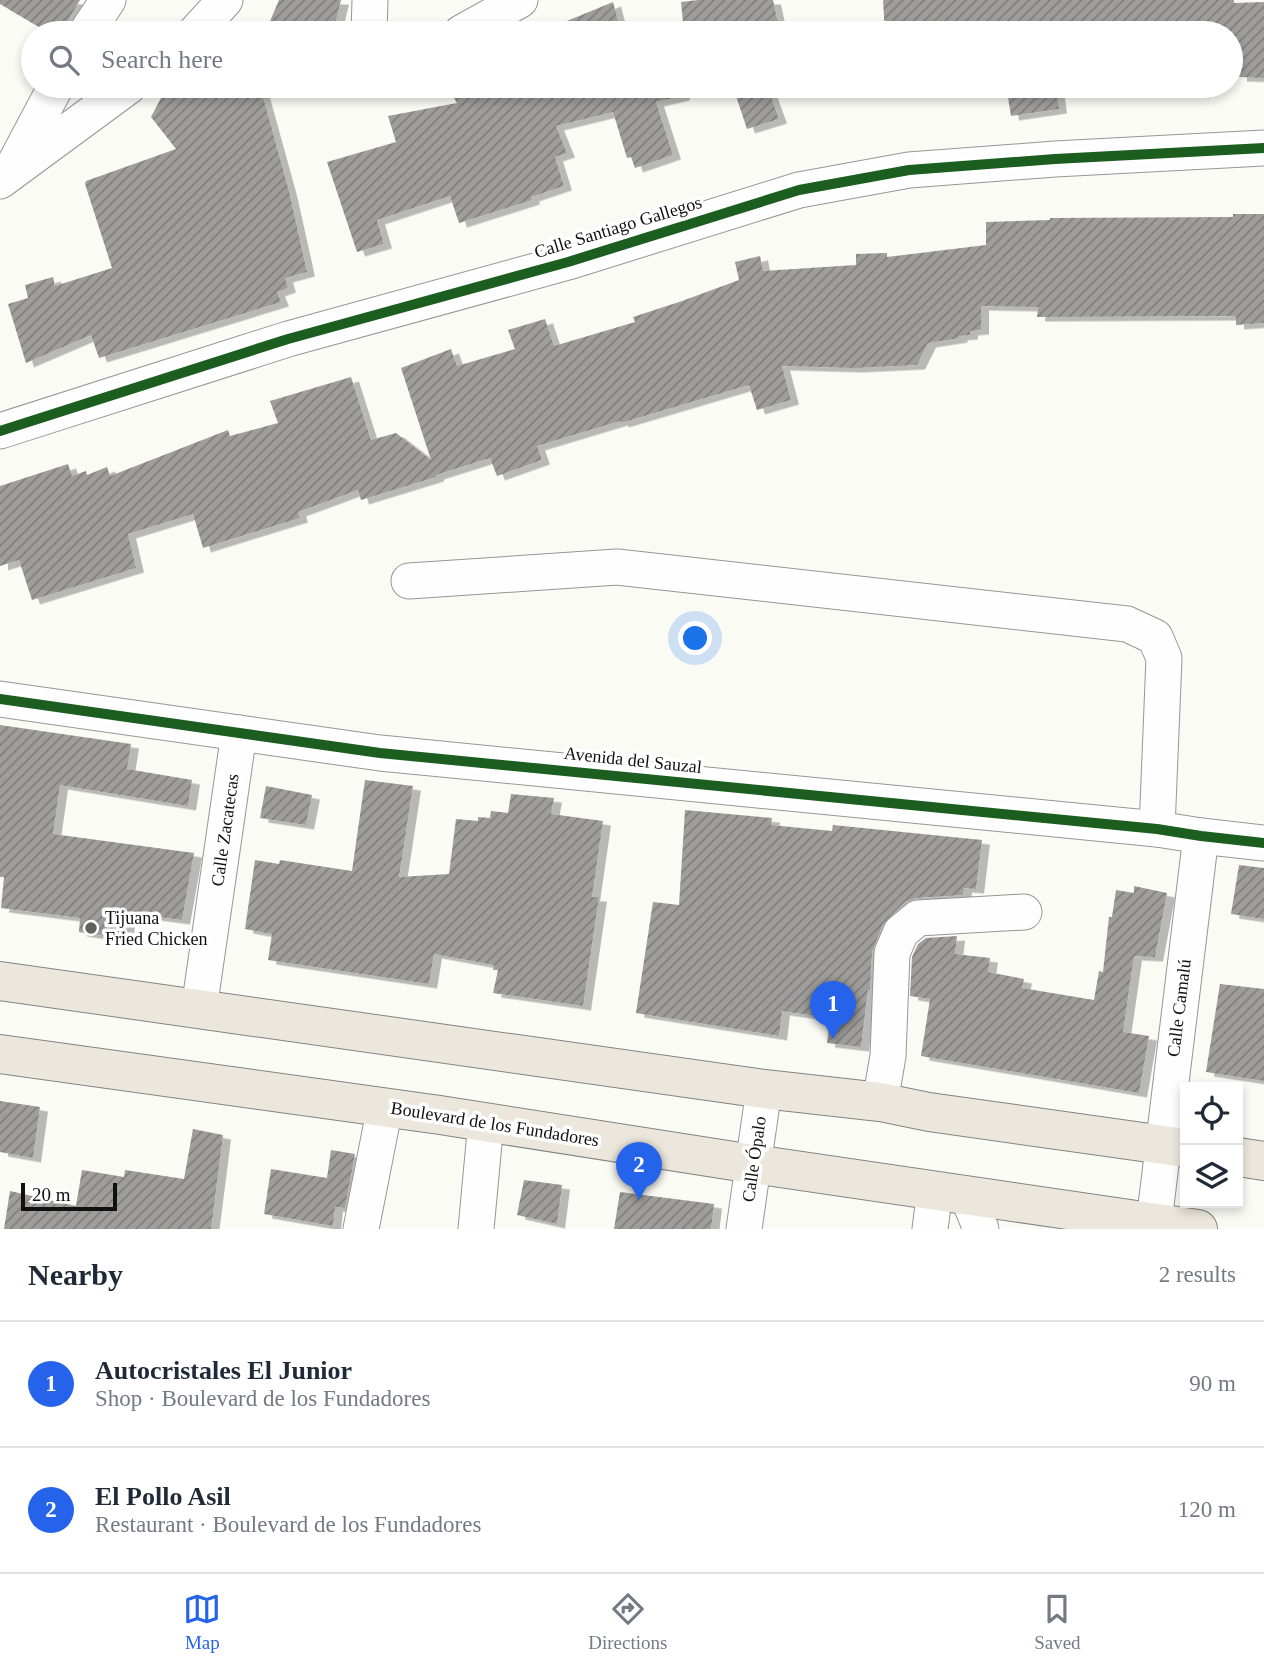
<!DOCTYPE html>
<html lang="en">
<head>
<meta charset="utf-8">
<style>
  :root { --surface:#fff; --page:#f6f6f7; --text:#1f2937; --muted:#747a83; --line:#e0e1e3; --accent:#2563eb }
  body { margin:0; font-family:Georgia,serif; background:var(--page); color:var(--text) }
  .controls { position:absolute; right:21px; bottom:21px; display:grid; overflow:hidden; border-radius:0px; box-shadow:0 4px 10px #0003 }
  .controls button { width:63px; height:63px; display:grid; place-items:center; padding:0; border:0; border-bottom:2px solid var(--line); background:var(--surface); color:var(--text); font:35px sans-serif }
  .scale { position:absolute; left:21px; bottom:18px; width:96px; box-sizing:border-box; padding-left:7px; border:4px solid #101010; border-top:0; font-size:19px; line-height:24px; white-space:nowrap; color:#101010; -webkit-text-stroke:5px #fff; paint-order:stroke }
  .you { position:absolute; left:696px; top:639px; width:24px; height:24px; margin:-18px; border:5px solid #fff; border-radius:50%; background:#1a73e8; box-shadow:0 0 0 10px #1a73e833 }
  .badge { display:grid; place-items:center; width:46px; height:46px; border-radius:50%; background:var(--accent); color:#fff; font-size:23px; font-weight:700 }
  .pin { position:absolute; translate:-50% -58px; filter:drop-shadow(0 2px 4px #0008) }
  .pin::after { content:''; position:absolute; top:37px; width:24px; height:21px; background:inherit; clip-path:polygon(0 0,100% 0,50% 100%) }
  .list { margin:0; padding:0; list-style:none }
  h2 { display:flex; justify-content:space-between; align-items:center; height:91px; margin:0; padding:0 28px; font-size:30px }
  h2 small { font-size:23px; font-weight:400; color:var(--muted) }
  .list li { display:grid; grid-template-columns:46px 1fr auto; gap:21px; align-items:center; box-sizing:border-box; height:126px; padding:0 28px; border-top:2px solid var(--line) }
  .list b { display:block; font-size:26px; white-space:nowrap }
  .list p { margin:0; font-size:23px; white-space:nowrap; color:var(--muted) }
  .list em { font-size:23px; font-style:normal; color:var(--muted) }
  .icon { flex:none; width:38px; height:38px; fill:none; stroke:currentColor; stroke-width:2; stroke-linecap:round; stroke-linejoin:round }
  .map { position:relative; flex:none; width:1264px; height:1229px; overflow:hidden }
  .search { position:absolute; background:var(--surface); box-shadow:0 4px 10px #0003; left:21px; right:21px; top:21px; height:77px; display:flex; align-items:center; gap:18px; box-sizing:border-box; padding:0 24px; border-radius:38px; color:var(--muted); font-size:26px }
  .sheet { height:343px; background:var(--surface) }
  nav { display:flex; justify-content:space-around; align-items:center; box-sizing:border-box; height:98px; border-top:2px solid var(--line); background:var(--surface); font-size:19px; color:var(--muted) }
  nav a { display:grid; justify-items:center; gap:4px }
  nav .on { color:var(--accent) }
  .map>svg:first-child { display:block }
  .building { fill:url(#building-hatch); filter:url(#shadow) }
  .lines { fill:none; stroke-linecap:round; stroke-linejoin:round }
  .minor-casing { stroke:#969694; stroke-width:37 }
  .major-casing { stroke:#838381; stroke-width:40 }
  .minor { stroke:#fefefe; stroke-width:35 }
  .major { stroke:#ece7dc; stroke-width:38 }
  .cycleway-casing { stroke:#fff; stroke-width:15 }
  .cycleway { stroke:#1b5e20; stroke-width:10 }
  .poi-dot { fill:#626260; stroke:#fff; stroke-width:2.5 }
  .labels { text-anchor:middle; stroke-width:7; stroke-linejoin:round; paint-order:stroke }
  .street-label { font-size:18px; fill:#101010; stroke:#fff }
  .poi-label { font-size:18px; fill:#101010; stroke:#fff; text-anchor:start }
</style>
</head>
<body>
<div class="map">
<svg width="1264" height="1229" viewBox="0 0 1264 1229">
  <defs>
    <pattern id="building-hatch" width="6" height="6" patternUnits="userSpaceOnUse" patternTransform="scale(1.75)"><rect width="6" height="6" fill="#9f9e9b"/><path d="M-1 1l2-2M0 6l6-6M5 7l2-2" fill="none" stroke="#807f7d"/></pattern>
    <filter id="shadow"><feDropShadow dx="8" dy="4.5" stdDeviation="0" flood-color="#0004"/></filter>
  </defs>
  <rect width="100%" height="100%" fill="#fbfbf6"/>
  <g class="building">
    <path d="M 0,0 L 80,0 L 61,33 L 49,33 L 0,4 Z"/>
    <path d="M 279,0 L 341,0 L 333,33 L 265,33 Z"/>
    <path d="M 698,0 L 773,0 L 778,23 L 772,33 L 684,33 L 681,2 Z"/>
    <path d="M 883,0 L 1234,0 L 1234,3 L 1264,2 L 1264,78 L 1239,77 L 1239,58 L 1231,58 L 1231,33 L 885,33 Z"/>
    <path d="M 613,2 L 620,28 L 592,33 L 546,33 L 545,30 Z"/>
    <path d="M 177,86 L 260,86 L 289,191 L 307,272 L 285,278 L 288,288 L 277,292 L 281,302 L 99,358 L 91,335 L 26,363 L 8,304 L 28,298 L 25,285 L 53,277 L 55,286 L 112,268 L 85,184 L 86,181 L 176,149 L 151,117 L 161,98 Z"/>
    <path d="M 470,86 L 681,86 L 682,96 L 656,102 L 673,155 L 635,168 L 631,157 L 627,158 L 613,112 L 556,126 L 567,153 L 555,157 L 564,186 L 531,197 L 532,200 L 459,223 L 450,196 L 377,220 L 384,244 L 357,252 L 327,162 L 396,142 L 388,116 L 457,103 L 452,95 Z"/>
    <path d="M 735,86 L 767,86 L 779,119 L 747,129 L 735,93 L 737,92 Z"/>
    <path d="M 1006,86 L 1056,86 L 1059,109 L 1011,116 Z"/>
    <path d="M 1233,214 L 1264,214 L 1264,323 L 1236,325 L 1236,316 L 1037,317 L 1038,307 L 981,306 L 981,330 L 970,331 L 970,335 L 959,336 L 960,338 L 928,343 L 917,365 L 855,368 L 782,366 L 791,400 L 757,410 L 749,385 L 621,423 L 620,421 L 537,446 L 542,460 L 497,476 L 490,458 L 436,475 L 436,474 L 436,477 L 361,500 L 358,490 L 298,512 L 300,518 L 203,548 L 193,514 L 128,534 L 136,568 L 32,600 L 19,560 L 0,566 L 0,486 L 68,464 L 72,476 L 86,471 L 87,475 L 107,467 L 110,476 L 228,430 L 230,436 L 278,423 L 270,401 L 351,377 L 371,440 L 396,433 L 431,460 L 401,368 L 451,349 L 457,366 L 515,349 L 508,330 L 545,319 L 554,346 L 635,322 L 633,317 L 682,301 L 739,280 L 735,262 L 760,256 L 763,271 L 856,265 L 856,254 L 887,253 L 887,257 L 986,245 L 986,222 L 1050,220 L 1050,218 L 1233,217 Z"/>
    <path d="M 0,725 L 131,744 L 127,769 L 192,780 L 188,806 L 60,785 L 53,834 L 194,853 L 182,920 L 128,913 L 125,939 L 79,932 L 80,918 L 1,908 L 4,877 L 0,877 Z"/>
    <path d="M 365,780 L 413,786 L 399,877 L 449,874 L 456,819 L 478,821 L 478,817 L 490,818 L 491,811 L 508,813 L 511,794 L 554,798 L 551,814 L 603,821 L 592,897 L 599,897 L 583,1006 L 493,993 L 498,970 L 493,970 L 494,965 L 434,954 L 429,984 L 268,960 L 272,934 L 245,929 L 255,860 L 279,864 L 280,860 L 352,871 Z"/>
    <path d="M 266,786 L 312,795 L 306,825 L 260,818 Z"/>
    <path d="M 685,810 L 772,818 L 771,825 L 832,831 L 833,825 L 982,840 L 976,889 L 964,888 L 963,895 L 916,898 L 905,902 L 883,924 L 872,952 L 870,990 L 868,989 L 861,1047 L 827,1043 L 830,1018 L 782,1011 L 779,1036 L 636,1013 L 653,902 L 679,905 Z"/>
    <path d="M 1239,865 L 1264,868 L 1264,919 L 1231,914 Z"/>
    <path d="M 1134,886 L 1167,893 L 1155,957 L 1134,956 L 1123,1032 L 1149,1036 L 1139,1093 L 921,1056 L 930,999 L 910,996 L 912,957 L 918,944 L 926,938 L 957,936 L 955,954 L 990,958 L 988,972 L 1024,979 L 1022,988 L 1094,1000 L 1099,971 L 1103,972 L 1109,917 L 1112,917 L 1116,890 L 1134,893 Z"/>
    <path d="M 1220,984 L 1264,989 L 1264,1081 L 1206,1072 Z"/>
    <path d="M 0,1101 L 40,1107 L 33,1158 L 0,1152 Z"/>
    <path d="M 193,1129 L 223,1135 L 211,1229 L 4,1229 L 10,1191 L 76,1206 L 82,1170 L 124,1177 L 125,1170 L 184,1179 Z"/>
    <path d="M 331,1150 L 355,1154 L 345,1208 L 335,1207 L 333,1226 L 264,1214 L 271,1169 L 327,1178 Z"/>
    <path d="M 524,1180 L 562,1185 L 557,1224 L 517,1215 Z"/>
    <path d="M 620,1192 L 714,1204 L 711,1229 L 614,1229 Z"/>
  </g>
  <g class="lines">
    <defs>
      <g id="minor">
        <path d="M 86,33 L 108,0"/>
        <path d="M 195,33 L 225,0"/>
        <path d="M 369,33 L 370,0"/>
        <path d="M 461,33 L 520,0"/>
        <path d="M 14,165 L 56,86"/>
        <path d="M 0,181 L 129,86"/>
        <path d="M 0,431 L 288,339 L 568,262 L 799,190 L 909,170 L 1055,159 L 1264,148"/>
        <path d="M 409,581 L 617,567 L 1127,624 L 1155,637 L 1164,658 L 1157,829"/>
        <path d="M 0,699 L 380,753 L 1157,829 L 1201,836 L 1264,843"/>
        <path d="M 199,1009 L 239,733"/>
        <path d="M 880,1102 L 888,1056 L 892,953 L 901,932 L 918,918 L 1024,912"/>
        <path d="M 967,1195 L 981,1229"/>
        <path d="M 1154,1222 L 1201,836"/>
        <path d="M 361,1229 L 385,1107"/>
        <path d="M 476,1229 L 486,1122"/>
        <path d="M 744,1229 L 764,1089"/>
        <path d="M 930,1229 L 935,1190"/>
      </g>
      <g id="major">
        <path d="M 0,981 L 764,1089 L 880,1102 L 929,1112 L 1185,1148"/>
        <path d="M 0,1054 L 440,1115 L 753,1164 L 1198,1229"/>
        <path d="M 1238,1157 L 1264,1161"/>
      </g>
    </defs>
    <use href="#minor" class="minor-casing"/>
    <use href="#major" class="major-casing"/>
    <use href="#minor" class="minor"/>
    <use href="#major" class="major"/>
    <defs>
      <g id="cycleway">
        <path d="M 0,431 L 288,339 L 568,262 L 799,190 L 909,170 L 1055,159 L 1264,148"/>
        <path d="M 0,699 L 380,753 L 1157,829 L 1201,836 L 1264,843"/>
      </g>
    </defs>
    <use href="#cycleway" class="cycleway-casing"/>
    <use href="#cycleway" class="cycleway"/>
  </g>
  <circle class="poi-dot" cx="91" cy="928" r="7"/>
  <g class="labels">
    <g class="street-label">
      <text transform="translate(618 227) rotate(-17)" y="6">Calle Santiago Gallegos</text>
      <text transform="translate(633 760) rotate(6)" y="6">Avenida del Sauzal</text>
      <text transform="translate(225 830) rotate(-82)" y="6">Calle Zacatecas</text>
      <text transform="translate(1179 1008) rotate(-83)" y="6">Calle Camalú</text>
      <text transform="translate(495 1124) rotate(9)" y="6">Boulevard de los Fundadores</text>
      <text transform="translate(754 1159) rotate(-82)" y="6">Calle Ópalo</text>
    </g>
    <g class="poi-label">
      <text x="105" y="924">Tijuana<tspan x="105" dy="21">Fried Chicken</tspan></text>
    </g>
  </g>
</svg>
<div class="controls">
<button><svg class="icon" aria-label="locate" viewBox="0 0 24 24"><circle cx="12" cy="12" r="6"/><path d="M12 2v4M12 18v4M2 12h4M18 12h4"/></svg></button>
<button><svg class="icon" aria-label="layers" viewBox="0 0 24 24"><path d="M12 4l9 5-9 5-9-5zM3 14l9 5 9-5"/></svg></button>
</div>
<div class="scale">20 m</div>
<div class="you"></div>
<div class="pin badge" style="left:833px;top:1039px">1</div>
<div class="pin badge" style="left:639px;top:1200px">2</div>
<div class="search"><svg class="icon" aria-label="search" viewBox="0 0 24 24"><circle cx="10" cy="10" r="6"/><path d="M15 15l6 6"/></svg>Search here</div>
</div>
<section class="sheet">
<h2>Nearby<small>2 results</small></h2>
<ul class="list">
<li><span class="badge">1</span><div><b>Autocristales El Junior</b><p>Shop · Boulevard de los Fundadores</p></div><em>90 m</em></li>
<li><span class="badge">2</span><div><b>El Pollo Asil</b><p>Restaurant · Boulevard de los Fundadores</p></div><em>120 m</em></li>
</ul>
</section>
<nav>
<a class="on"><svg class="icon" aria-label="map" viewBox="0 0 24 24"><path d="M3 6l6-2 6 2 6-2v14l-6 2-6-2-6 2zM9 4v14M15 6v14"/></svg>Map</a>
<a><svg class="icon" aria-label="directions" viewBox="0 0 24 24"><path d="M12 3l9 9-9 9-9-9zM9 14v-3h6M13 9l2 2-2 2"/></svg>Directions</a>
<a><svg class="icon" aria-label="saved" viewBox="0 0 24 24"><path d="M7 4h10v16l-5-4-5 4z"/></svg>Saved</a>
</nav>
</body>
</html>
